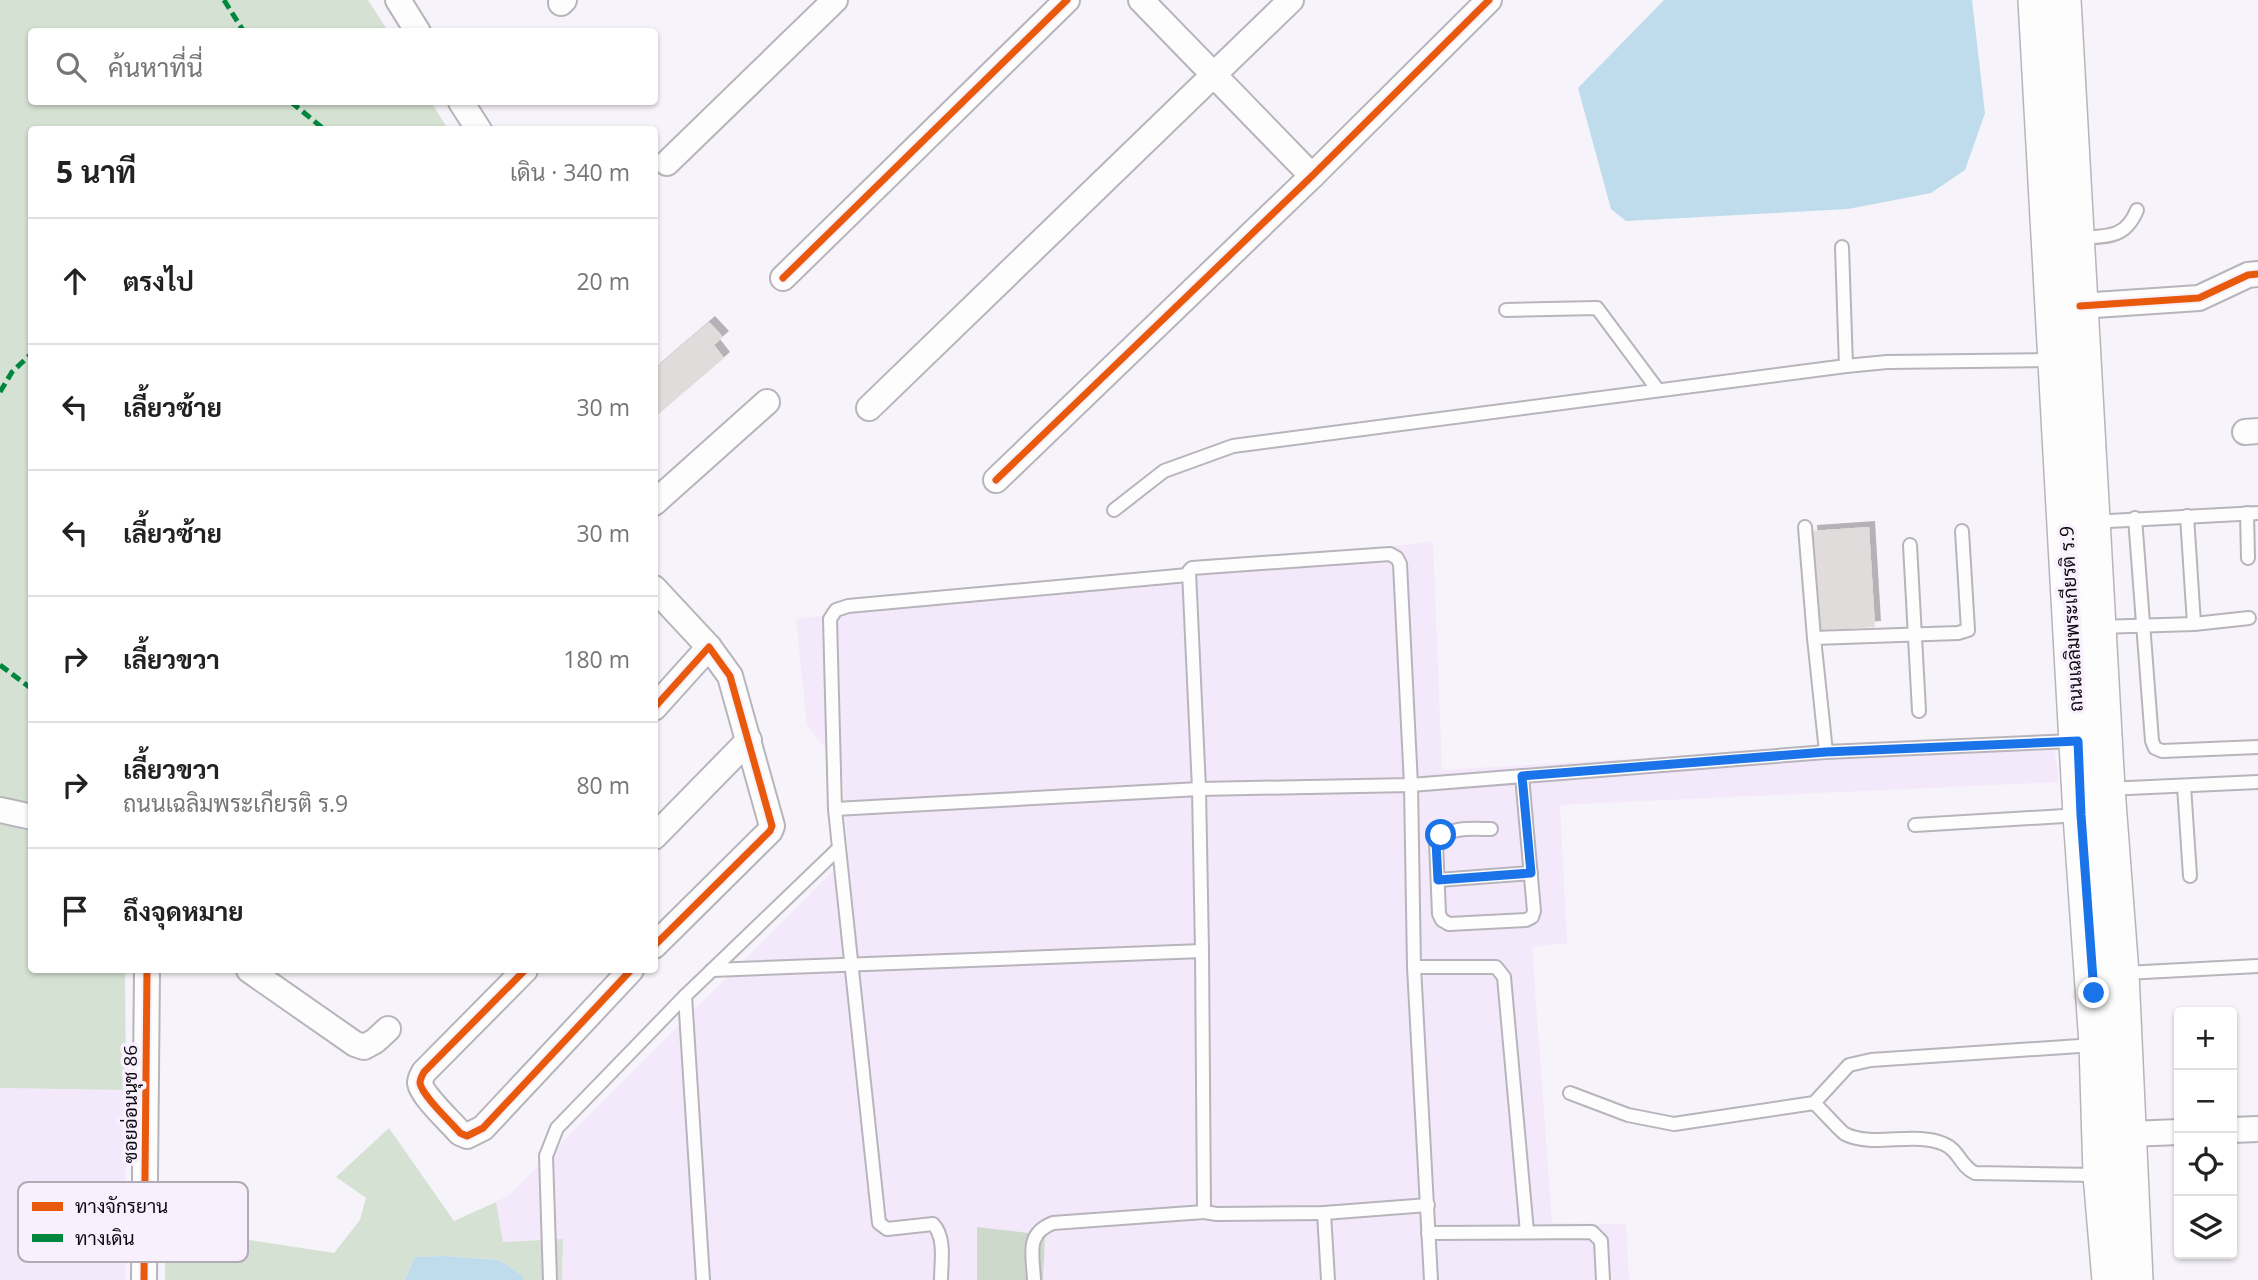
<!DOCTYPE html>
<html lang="th">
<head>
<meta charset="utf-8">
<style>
  :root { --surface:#fff; --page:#f6f6f6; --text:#222; --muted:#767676; --line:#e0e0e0 }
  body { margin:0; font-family:"Open Sans",Sarabun,sans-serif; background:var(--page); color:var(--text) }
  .controls { position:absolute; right:21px; bottom:21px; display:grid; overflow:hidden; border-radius:7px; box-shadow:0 2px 5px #0004 }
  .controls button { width:63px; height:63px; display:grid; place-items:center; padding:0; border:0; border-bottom:2px solid var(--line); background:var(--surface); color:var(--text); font:35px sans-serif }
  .stop { position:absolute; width:21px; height:21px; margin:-16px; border:5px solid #1a73e8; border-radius:50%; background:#fff }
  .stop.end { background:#1a73e8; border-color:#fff; box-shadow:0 2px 7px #0008 }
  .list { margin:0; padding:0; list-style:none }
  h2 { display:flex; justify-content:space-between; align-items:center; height:91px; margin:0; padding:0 28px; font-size:30px }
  h2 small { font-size:23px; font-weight:400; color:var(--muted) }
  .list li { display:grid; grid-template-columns:46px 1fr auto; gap:21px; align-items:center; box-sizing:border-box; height:126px; padding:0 28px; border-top:2px solid var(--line) }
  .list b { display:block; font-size:26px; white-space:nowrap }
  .list p { margin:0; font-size:23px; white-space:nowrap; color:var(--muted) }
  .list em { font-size:23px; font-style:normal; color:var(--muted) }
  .icon { flex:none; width:38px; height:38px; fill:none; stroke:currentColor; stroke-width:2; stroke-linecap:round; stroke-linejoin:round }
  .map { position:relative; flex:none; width:2258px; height:1280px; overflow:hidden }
  .search { position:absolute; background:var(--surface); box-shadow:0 2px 5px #0004; left:28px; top:28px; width:630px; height:77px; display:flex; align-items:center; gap:18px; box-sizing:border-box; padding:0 24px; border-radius:7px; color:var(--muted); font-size:26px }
  .panel { position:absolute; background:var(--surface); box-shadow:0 2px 5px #0004; left:28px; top:126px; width:630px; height:847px; border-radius:7px }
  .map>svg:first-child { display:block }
  .built { fill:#f4e9fb }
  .green { fill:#d5e1d3 }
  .forest { fill:#cddacb }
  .water { fill:#bedceb }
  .building { fill:#e0dcdb; filter:url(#shadow) }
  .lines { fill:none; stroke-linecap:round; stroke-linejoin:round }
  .service-casing { stroke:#b8b4bb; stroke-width:16 }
  .minor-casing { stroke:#b8b4bb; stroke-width:28 }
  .secondary-casing { stroke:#b8b4bb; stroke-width:38 }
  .service { stroke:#fefdfe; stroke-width:12 }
  .minor { stroke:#fefdfe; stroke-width:24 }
  .secondary { stroke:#fefdfe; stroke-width:35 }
  .quiet { stroke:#00873e; stroke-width:5; stroke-dasharray:10 5; stroke-linecap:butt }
  .cycleway-casing { stroke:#f8f0fd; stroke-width:11 }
  .cycleway { stroke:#e8590c; stroke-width:7 }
  .route { stroke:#1a73e8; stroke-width:9 }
  .labels { text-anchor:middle; stroke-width:7; stroke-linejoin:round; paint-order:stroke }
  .street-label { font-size:19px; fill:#100b12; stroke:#f8f0fd }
  .key { fill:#f8f0fd; stroke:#b2abb6; stroke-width:2 }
  .key-label { font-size:19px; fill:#100b12 }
</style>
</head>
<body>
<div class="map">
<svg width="2258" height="1280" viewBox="0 0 2258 1280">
  <defs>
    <filter id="shadow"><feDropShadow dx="6" dy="-6" stdDeviation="0" flood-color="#0004"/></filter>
  </defs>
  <rect width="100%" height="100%" fill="#f7f3fa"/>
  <g class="built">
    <path d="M 1433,541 L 1442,770 L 2052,734 L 2059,782 L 1560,805 L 1567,943 L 1532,947 L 1552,1223 L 1626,1224 L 1629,1280 L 1043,1280 L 1045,1235 L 977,1228 L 977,1280 L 562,1280 L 563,1239 L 503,1242 L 496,1202 L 508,1196 L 848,856 L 842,770 L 807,725 L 796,619 Z"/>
    <path d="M 0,1088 L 126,1090 L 125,1280 L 0,1280 Z"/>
  </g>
  <g class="green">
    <path d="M 0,0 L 368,0 L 388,31 L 32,32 L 32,102 L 431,102 L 448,129 L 32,130 L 31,805 L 0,796 Z"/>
    <path d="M 0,823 L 31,832 L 32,970 L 125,970 L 126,1090 L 0,1088 Z"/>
    <path d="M 389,1128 L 454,1221 L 496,1202 L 503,1242 L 563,1239 L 562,1280 L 524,1280 L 523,1276 L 499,1260 L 443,1256 L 415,1257 L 405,1280 L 165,1280 L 165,1196 L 216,1235 L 334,1253 L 360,1220 L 366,1198 L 336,1177 Z"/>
  </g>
  <path class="forest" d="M 977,1227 L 1045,1235 L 1043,1280 L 977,1280 Z"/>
  <g class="water">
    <path d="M 1664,0 L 1972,0 L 1985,113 L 1965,170 L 1931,193 L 1848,209 L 1626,221 L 1611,209 L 1578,88 Z"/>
    <path d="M 443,1256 L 499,1260 L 523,1276 L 524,1280 L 405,1280 L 415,1257 Z"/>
  </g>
  <g class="building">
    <path d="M 709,322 L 723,337 L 714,345 L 724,358 L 654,418 L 654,369 Z"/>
    <path d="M 1869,527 L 1875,627 L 1817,631 L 1811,531 Z"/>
  </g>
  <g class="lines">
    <defs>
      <g id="service">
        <path d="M 2079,238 C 2107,236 2125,239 2137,210"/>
        <path d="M 1842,247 L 1846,366"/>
        <path d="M 1506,310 L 1597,308 L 1658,390"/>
        <path d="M 1114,510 L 1164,471 L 1233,446 L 1846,366 L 1887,362 L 2053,360"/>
        <path d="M 2247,513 L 2248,558"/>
        <path d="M 2187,516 L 2194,624"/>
        <path d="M 2135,518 L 2152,741 L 2155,748 L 2162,751 L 2258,747"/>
        <path d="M 2109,521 L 2258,513"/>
        <path d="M 1805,527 L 1814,638"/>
        <path d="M 1910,545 L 1919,711"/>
        <path d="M 2099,627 L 2194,624 L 2249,618"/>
        <path d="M 1826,752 L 1814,638 L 1958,633 L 1968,630 L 1962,531"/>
        <path d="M 2184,786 L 2190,876"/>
        <path d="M 2107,789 L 2258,782"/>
        <path d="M 835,809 L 1199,789 L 1411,785 L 1826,752 L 2074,741"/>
        <path d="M 1915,825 L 2080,815"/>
        <path d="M 1491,829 C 1472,829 1448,826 1436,842 L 1439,914 L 1442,920 L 1449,924 L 1526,920 L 1532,917 L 1534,911 L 1522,776"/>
        <path d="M 839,848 L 879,1223 L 887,1229 L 933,1224 C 946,1238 941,1262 941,1280"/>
        <path d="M 1438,880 L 1531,873"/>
        <path d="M 1202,951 L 1199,789 L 1189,571 L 1192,568 L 1390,554 L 1397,558 L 1400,564 L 1411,785 L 1414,967 L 1431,1280"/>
        <path d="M 1414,967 L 1496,967 L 1504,977 L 1527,1232"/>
        <path d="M 712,970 L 1202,951 L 1204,1212 L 1217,1214 L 1324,1213 L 1428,1205"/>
        <path d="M 2125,973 L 2258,966"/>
        <path d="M 685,996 L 703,1280"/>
        <path d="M 1570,1093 L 1628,1115 L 1674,1124 L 1814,1103 L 1849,1065 L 1871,1060 L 2094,1045"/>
        <path d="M 1814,1103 C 1821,1109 1840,1131 1845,1134 C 1873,1148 1915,1131 1944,1144 C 1959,1150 1960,1166 1975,1173 L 2097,1175"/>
        <path d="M 1324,1213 L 1328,1280"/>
        <path d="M 1428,1233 L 1592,1232 L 1601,1241 L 1603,1280"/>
        <path d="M 550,1280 L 546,1156 L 557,1128 L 685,996 L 839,848 L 835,809 L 830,619 L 836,610 L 848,606 L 1188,575"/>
        <path d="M 1034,1280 C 1033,1254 1025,1234 1053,1223 L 1204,1212"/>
      </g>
      <g id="minor">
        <path d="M 398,0 L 418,32"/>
        <path d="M 1141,0 L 1312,176"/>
        <path d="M 561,3 L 564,0"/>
        <path d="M 461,102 L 479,130"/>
        <path d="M 667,163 L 835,0"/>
        <path d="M 783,278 L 1067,0"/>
        <path d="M 2080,306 L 2199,298 L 2248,275 L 2258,274"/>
        <path d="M 869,408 L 1291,0"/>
        <path d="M 2245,432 L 2258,431"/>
        <path d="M 996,480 L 1312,176 L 1489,0"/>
        <path d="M 654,503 L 767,402"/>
        <path d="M 654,588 L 709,647"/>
        <path d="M 654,708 L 709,647 L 730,676 L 772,826 L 770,831 L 654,946"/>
        <path d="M 0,810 L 32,817"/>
        <path d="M 654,837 L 749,740"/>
        <path d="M 249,970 L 355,1044 L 364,1047 L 375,1041 L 388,1029"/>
        <path d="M 525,970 L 424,1072 C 422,1076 420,1079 420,1083 C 422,1096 451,1122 460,1133 L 467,1136 L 483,1128 L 631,970"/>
        <path d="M 2232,1130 L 2258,1129"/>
        <path d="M 2129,1134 L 2179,1132"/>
        <path d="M 144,1280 L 147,970"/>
      </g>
      <g id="secondary">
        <path d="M 2036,0 L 2081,815 L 2097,1044 L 2101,1175 L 2110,1280"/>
        <path d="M 2063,0 L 2107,789 L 2121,974 L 2135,1280"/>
      </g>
    </defs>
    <use href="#service" class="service-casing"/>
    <use href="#minor" class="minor-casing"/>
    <use href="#secondary" class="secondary-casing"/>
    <use href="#service" class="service"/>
    <use href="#minor" class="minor"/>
    <use href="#secondary" class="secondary"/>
    <g class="quiet">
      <path d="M 224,0 L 244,32"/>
      <path d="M 291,102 L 325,130"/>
      <path d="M 0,392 L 12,372 L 32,353"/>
      <path d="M 0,665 L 32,689"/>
    </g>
    <defs>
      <g id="cycleway">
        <path d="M 783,278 L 1067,0"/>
        <path d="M 2080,306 L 2199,298 L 2248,275 L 2258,274"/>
        <path d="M 996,480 L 1312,176 L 1489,0"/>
        <path d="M 654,708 L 709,647 L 730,676 L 772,826 L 770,831 L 654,946"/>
        <path d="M 525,970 L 424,1072 C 422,1076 420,1079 420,1083 C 422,1096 451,1122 460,1133 L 467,1136 L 483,1128 L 631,970"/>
        <path d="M 144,1280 L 147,970"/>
      </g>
    </defs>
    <use href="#cycleway" class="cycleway-casing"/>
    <use href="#cycleway" class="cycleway"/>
  </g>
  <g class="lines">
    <path class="route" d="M 1441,835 L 1436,842 L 1438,880 L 1531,873 L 1522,776 L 1826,752 L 2078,741 L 2081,815 L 2094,993"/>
  </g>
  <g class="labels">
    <g class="street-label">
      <text transform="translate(2071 619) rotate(-93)" y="7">ถนนเฉลิมพระเกียรติ ร.9</text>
      <text transform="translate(130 1104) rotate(-90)" y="7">ซอยอ่อนนุช 86</text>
    </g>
  </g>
  <rect x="18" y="1182" width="230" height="80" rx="10" class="key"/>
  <rect x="32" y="1202" width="31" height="9" fill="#e8590c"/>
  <rect x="32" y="1234" width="31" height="8" fill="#00873e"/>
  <g class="key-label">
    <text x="75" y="1213">ทางจักรยาน</text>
    <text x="75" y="1245">ทางเดิน</text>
  </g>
</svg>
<div class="controls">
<button>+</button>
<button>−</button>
<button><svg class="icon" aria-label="locate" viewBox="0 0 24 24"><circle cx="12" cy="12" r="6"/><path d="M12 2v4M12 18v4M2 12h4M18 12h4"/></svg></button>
<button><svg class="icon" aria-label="layers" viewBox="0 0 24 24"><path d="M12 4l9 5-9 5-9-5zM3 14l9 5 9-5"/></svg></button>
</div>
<div class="stop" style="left:1441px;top:835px"></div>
<div class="stop end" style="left:2094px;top:993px"></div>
<div class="search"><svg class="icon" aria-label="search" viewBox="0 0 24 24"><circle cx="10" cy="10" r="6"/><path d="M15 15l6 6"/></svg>ค้นหาที่นี่</div>
<section class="panel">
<h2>5 นาที<small>เดิน · 340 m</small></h2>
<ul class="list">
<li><svg class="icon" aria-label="ahead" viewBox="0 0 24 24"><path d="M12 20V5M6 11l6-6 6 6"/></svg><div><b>ตรงไป</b></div><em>20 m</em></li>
<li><svg class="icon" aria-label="left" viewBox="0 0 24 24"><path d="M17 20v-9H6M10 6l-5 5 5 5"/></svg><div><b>เลี้ยวซ้าย</b></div><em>30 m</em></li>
<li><svg class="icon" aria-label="left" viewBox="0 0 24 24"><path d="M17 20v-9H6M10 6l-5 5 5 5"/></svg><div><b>เลี้ยวซ้าย</b></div><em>30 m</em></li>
<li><svg class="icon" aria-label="right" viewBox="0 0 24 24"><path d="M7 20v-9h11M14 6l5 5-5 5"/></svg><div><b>เลี้ยวขวา</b></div><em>180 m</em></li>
<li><svg class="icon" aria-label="right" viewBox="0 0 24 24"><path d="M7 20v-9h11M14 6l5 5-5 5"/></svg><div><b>เลี้ยวขวา</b><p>ถนนเฉลิมพระเกียรติ ร.9</p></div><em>80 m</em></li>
<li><svg class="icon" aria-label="arrive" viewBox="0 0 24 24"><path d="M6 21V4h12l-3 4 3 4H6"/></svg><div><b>ถึงจุดหมาย</b></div></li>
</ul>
</section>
</div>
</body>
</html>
